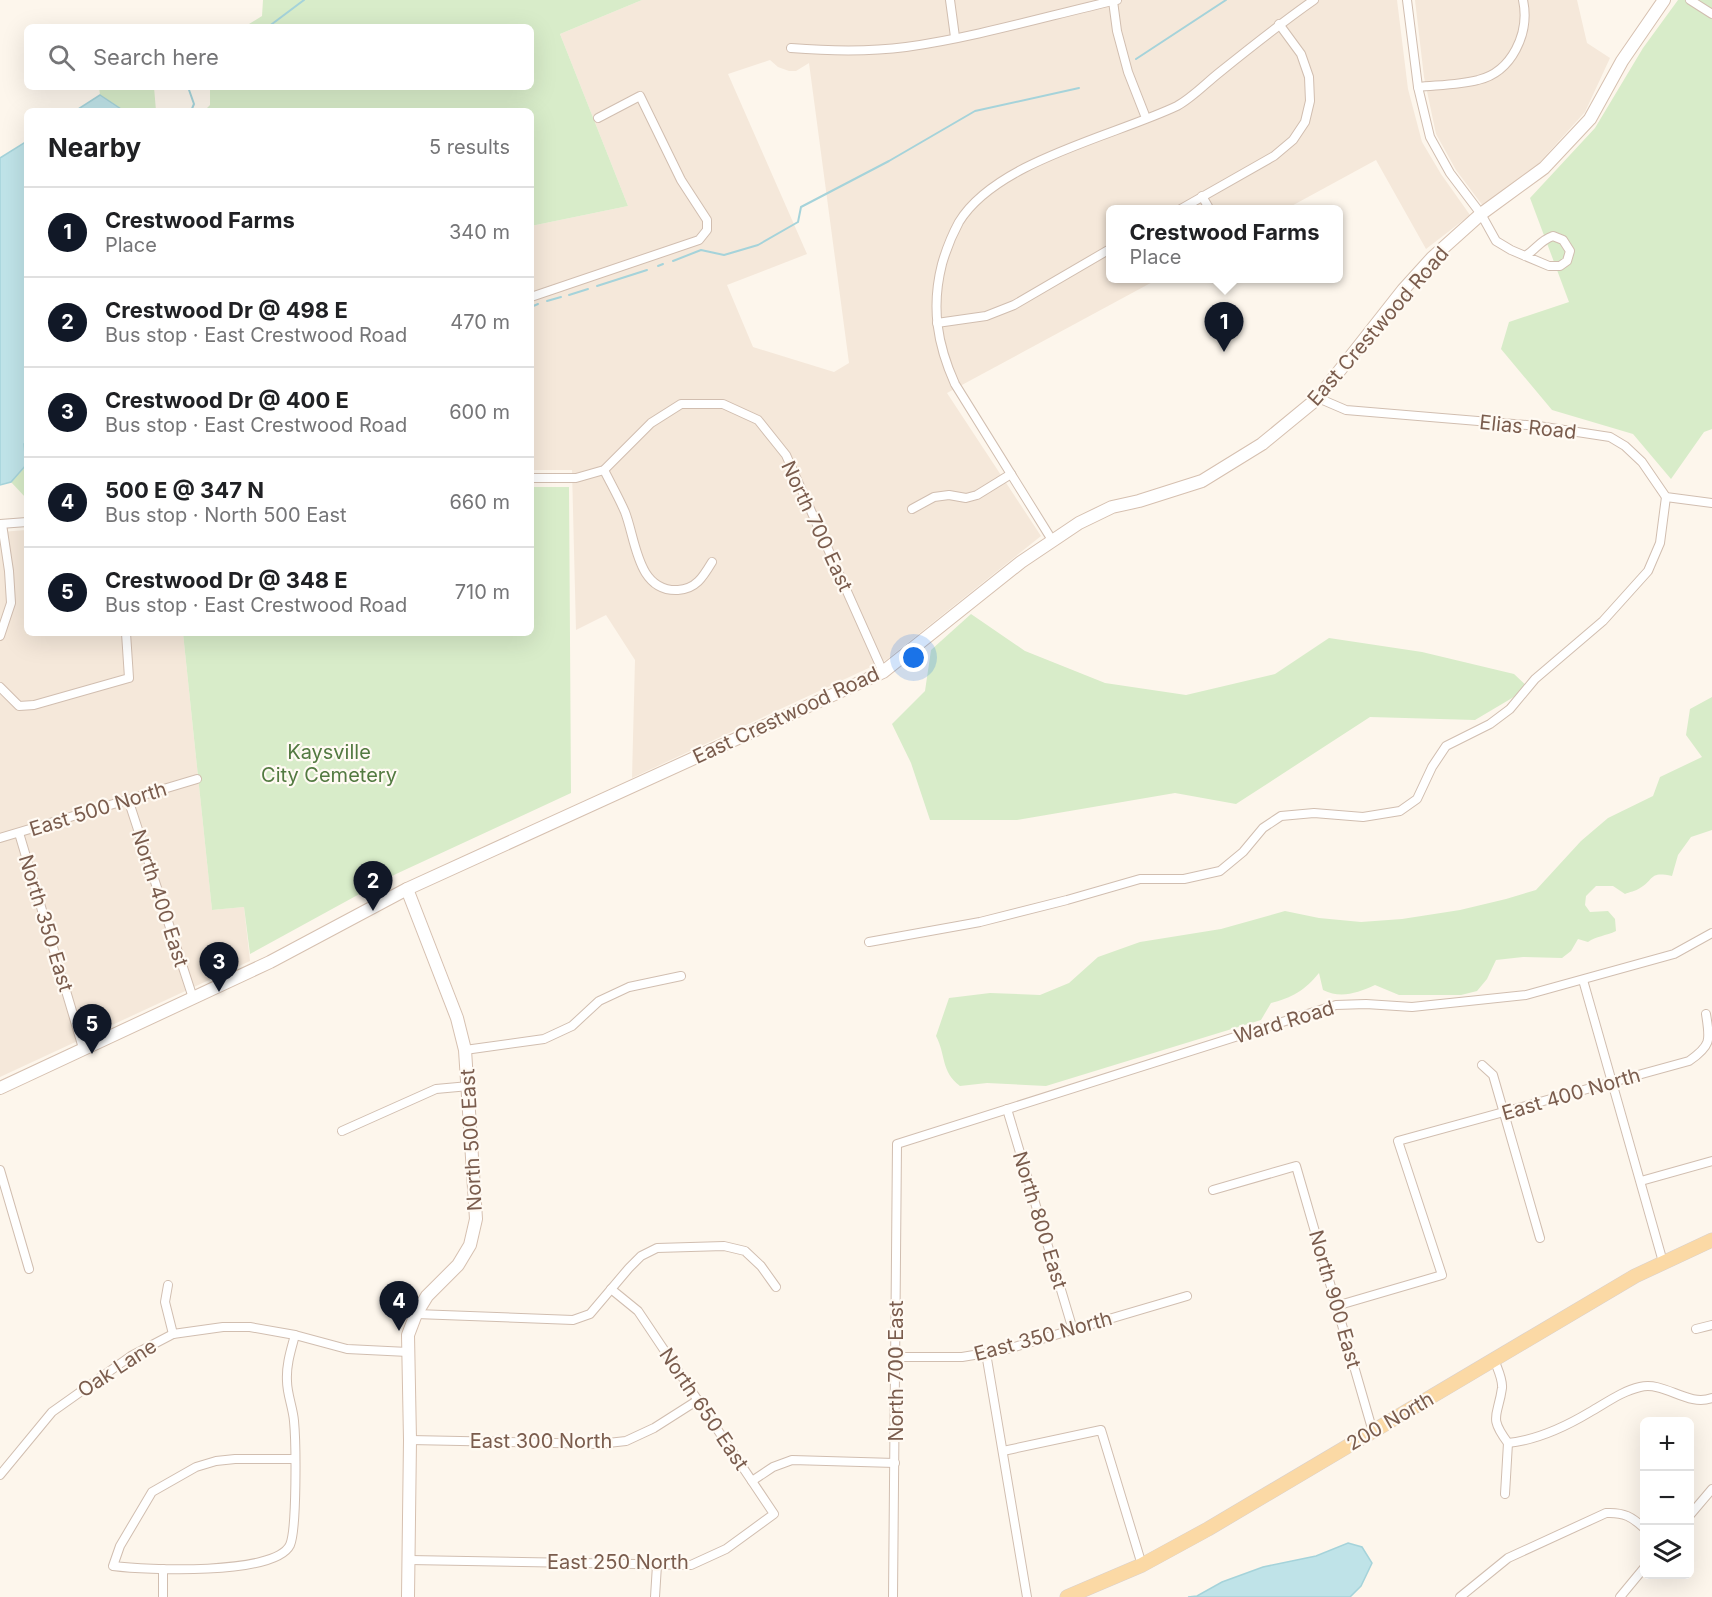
<!DOCTYPE html>
<html lang="en">
<head>
<meta charset="utf-8">
<style>
  :root { --surface:#fff; --page:#f6f6f6; --text:#202124; --muted:#757577; --line:#e0e0e0; --accent:#111827 }
  body { margin:0; font-family:Inter,sans-serif; background:var(--page); color:var(--text) }
  .controls { position:absolute; right:18px; bottom:18px; display:grid; overflow:hidden; border-radius:9px; box-shadow:0 6px 24px #0002 }
  .controls button { width:54px; height:54px; display:grid; place-items:center; padding:0; border:0; border-bottom:2px solid var(--line); background:var(--surface); color:var(--text); font:30px sans-serif }
  .you { position:absolute; left:914px; top:658px; width:21px; height:21px; margin:-15px; border:4px solid #fff; border-radius:50%; background:#1a73e8; box-shadow:0 0 0 9px #1a73e833 }
  .badge { display:grid; place-items:center; width:39px; height:39px; border-radius:50%; background:var(--accent); color:#fff; font-size:20px; font-weight:700 }
  .pin { position:absolute; translate:-50% -50px; filter:drop-shadow(0 2px 3px #0008) }
  .pin::after { content:''; position:absolute; top:32px; width:21px; height:18px; background:inherit; clip-path:polygon(0 0,100% 0,50% 100%) }
  .popup { position:absolute; left:1106px; top:205px; width:237px; height:78px; box-sizing:border-box; display:grid; place-content:center; border-radius:9px; background:var(--surface); filter:drop-shadow(0 2px 4px #0005); font-size:20px; white-space:nowrap; color:var(--muted) }
  .popup b { font-size:22px; color:var(--text) }
  .popup::after { content:''; position:absolute; left:50%; top:100%; margin-left:-12px; border:12px solid transparent; border-top-color:var(--surface) }
  .list { margin:0; padding:0; list-style:none }
  h2 { display:flex; justify-content:space-between; align-items:center; height:78px; margin:0; padding:0 24px; font-size:26px }
  h2 small { font-size:20px; font-weight:400; color:var(--muted) }
  .list li { display:grid; grid-template-columns:39px 1fr auto; gap:18px; align-items:center; box-sizing:border-box; height:90px; padding:0 24px; border-top:2px solid var(--line) }
  .list b { display:block; font-size:22px; white-space:nowrap }
  .list p { margin:0; font-size:20px; white-space:nowrap; color:var(--muted) }
  .list em { font-size:20px; font-style:normal; color:var(--muted) }
  .icon { flex:none; width:33px; height:33px; fill:none; stroke:currentColor; stroke-width:2; stroke-linecap:round; stroke-linejoin:round }
  .map { position:relative; flex:none; width:1712px; height:1597px; overflow:hidden }
  .search { position:absolute; background:var(--surface); box-shadow:0 6px 24px #0002; left:24px; top:24px; width:510px; height:66px; display:flex; align-items:center; gap:15px; box-sizing:border-box; padding:0 21px; border-radius:9px; color:var(--muted); font-size:22px }
  .panel { position:absolute; background:var(--surface); box-shadow:0 6px 24px #0002; left:24px; top:108px; width:510px; height:528px; border-radius:9px }
  .map>svg:first-child { display:block }
  .residential { fill:#f5e8da; fill-rule:evenodd }
  .green { fill:#d8ecc9 }
  .water { fill:#bfe3e8; stroke:#a5d3da; stroke-width:1.5 }
  .lines { fill:none; stroke-linecap:round; stroke-linejoin:round }
  .stream { stroke:#a5d3da; stroke-width:2 }
  .street-casing { stroke:#d1beb0; stroke-width:10 }
  .secondary-casing { stroke:#d6c0b0; stroke-width:14 }
  .primary-casing { stroke:#dad1cd; stroke-width:15 }
  .street { stroke:#fff; stroke-width:8 }
  .secondary { stroke:#fff; stroke-width:12 }
  .primary { stroke:#fbd9a5; stroke-width:14 }
  .labels { text-anchor:middle; stroke-width:4.5; stroke-linejoin:round; paint-order:stroke }
  .street-label { font-size:20px; fill:#7a5c4d; stroke:#fffaf3 }
  .park-label { font-size:20px; fill:#537a41; stroke:#fffaf3 }
</style>
</head>
<body>
<div class="map">
<svg width="1712" height="1597" viewBox="0 0 1712 1597">
  <rect width="100%" height="100%" fill="#fdf6ec"/>
  <g class="residential">
    <path d="M 642,0 L 1397,0 L 1408,89 L 1422,142 L 1441,174 L 1470,215 L 1426,249 L 1376,160 L 1286,209 L 1110,210 L 1110,278 L 1158,279 L 947,393 L 1041,536 L 886,660 L 632,778 L 635,660 L 606,615 L 576,630 L 572,470 L 531,470 L 531,226 L 628,206 L 560,34 ZM 770,60 L 778,67 L 789,71 L 796,71 L 809,63 L 849,363 L 834,372 L 753,347 L 727,285 L 807,254 L 728,74 Z"/>
    <path d="M 1415,0 L 1577,0 L 1587,43 L 1610,58 L 1585,112 L 1539,163 L 1483,206 L 1456,170 L 1436,134 L 1424,77 Z"/>
    <path d="M 27,530 L 27,633 L 183,633 L 212,910 L 244,907 L 250,961 L 0,1077 L 0,532 Z"/>
  </g>
  <g class="green">
    <path d="M 263,0 L 642,0 L 560,34 L 628,206 L 531,226 L 531,111 L 204,111 L 210,105 L 210,87 L 531,87 L 531,27 L 244,27 L 262,16 Z"/>
    <path d="M 1678,0 L 1712,0 L 1712,429 L 1704,432 L 1671,479 L 1633,434 L 1552,410 L 1501,349 L 1509,322 L 1569,302 L 1530,198 L 1595,128 L 1643,48 Z"/>
    <path d="M 99,87 L 154,87 L 156,111 L 124,111 L 100,95 Z"/>
    <path d="M 24,444 L 27,444 L 26,498 L 11,482 L 26,465 Z"/>
    <path d="M 531,487 L 569,487 L 571,793 L 396,874 L 250,954 L 244,907 L 212,910 L 183,633 L 531,633 Z"/>
    <path d="M 971,614 L 1025,651 L 1105,683 L 1186,695 L 1275,674 L 1329,638 L 1422,652 L 1514,674 L 1529,688 L 1475,720 L 1370,717 L 1236,804 L 1175,793 L 1017,820 L 930,820 L 911,763 L 892,724 L 925,691 L 931,650 Z"/>
    <path d="M 1712,697 L 1712,830 L 1691,837 L 1678,855 L 1672,876 C 1649,871 1655,879 1640,888 C 1636,891 1629,892 1625,894 L 1613,886 L 1596,886 L 1586,896 L 1585,905 L 1590,912 L 1608,911 L 1615,919 L 1616,931 C 1606,936 1596,936 1588,942 L 1578,939 L 1571,951 L 1562,958 L 1523,957 L 1496,960 L 1487,979 L 1477,991 L 1461,995 L 1399,995 L 1375,985 C 1357,993 1341,999 1323,990 L 1319,973 C 1305,990 1292,998 1271,1003 L 1261,1020 L 1046,1086 L 987,1083 L 960,1086 C 941,1072 946,1055 936,1036 L 949,998 L 990,993 L 1040,995 L 1069,983 L 1098,957 L 1140,942 L 1221,929 L 1285,911 L 1319,918 L 1361,922 L 1402,919 L 1460,910 L 1506,899 L 1536,890 L 1581,841 L 1608,818 L 1653,796 L 1660,777 L 1702,757 L 1686,735 L 1690,709 Z"/>
  </g>
  <g class="water">
    <path d="M 100,95 L 124,111 L 75,111 Z"/>
    <path d="M 27,141 L 27,444 L 24,444 L 26,465 L 11,482 L 0,485 L 0,158 Z"/>
    <path d="M 1348,1543 L 1362,1547 L 1372,1563 L 1361,1586 L 1350,1597 L 1188,1597 L 1197,1596 L 1222,1582 L 1263,1567 L 1316,1556 Z"/>
  </g>
  <g class="lines">
    <g class="stream">
      <path d="M 268,27 L 304,0"/>
      <path d="M 1136,59 L 1226,0"/>
      <path d="M 188,87 L 194,104 L 191,111"/>
      <path d="M 673,261 L 701,250 L 724,255 L 758,245 L 798,222 L 801,207 L 889,161 L 975,111 L 1079,88"/>
      <path d="M 658,266 L 663,264"/>
      <path d="M 597,286 L 647,270"/>
      <path d="M 569,295 L 588,289"/>
      <path d="M 547,301 L 561,297"/>
      <path d="M 531,307 L 538,304"/>
    </g>
    <defs>
      <g id="street">
        <path d="M 950,0 L 955,37"/>
        <path d="M 1407,0 L 1418,87 L 1430,137 L 1450,173 L 1481,214 L 1496,241 L 1511,250 L 1549,266 L 1560,266 L 1567,261 L 1570,251 L 1563,240 L 1553,236 C 1539,241 1537,249 1525,256"/>
        <path d="M 1690,0 L 1712,14"/>
        <path d="M 1113,1 L 1117,31 L 1128,72 L 1146,118"/>
        <path d="M 791,48 C 829,51 868,52 906,47 C 977,37 1047,16 1117,0"/>
        <path d="M 1418,87 C 1437,85 1459,85 1478,80 C 1512,72 1530,33 1523,0"/>
        <path d="M 1202,196 L 1210,210"/>
        <path d="M 1179,210 L 1274,156 L 1293,140 L 1305,122 L 1310,101 L 1309,77 L 1301,54 L 1279,24"/>
        <path d="M 531,297 L 699,240 L 707,230 L 707,220 L 681,180 L 640,96 L 598,118"/>
        <path d="M 937,323 L 986,316 L 1014,305 L 1110,249"/>
        <path d="M 1318,398 L 1346,410 L 1538,426 L 1610,437 L 1625,446 L 1642,462 L 1666,497 L 1712,503"/>
        <path d="M 604,470 C 611,484 619,498 625,512 C 636,540 637,592 678,590 C 696,589 703,577 712,562"/>
        <path d="M 531,478 L 576,478 L 604,470 L 651,423 L 681,404 L 723,404 L 758,420 L 786,455 L 883,672"/>
        <path d="M 912,509 L 934,497 L 949,495 L 966,498 L 977,495 L 1011,474"/>
        <path d="M 0,524 L 27,522"/>
        <path d="M 1052,540 L 955,384 C 937,344 931,307 942,264 C 946,250 952,235 959,222 C 996,161 1114,136 1177,106 C 1192,98 1206,83 1220,72 C 1251,47 1281,23 1314,0"/>
        <path d="M 0,636 L 11,603 L 9,571 L 2,524"/>
        <path d="M 0,687 L 19,706 L 34,705 L 129,678 L 126,633"/>
        <path d="M 128,799 L 193,998"/>
        <path d="M 19,833 L 83,1048"/>
        <path d="M 0,838 L 197,779"/>
        <path d="M 869,942 L 980,922 L 1067,900 L 1140,879 L 1184,879 L 1220,871 L 1243,852 L 1263,828 L 1281,816 L 1314,813 L 1363,817 L 1400,811 L 1417,799 L 1432,767 L 1446,746 L 1490,724 L 1510,709 L 1535,679 L 1603,621 L 1648,571 L 1660,543 L 1666,497"/>
        <path d="M 1583,980 L 1663,1262"/>
        <path d="M 465,1050 L 544,1039 L 572,1026 L 599,1001 L 629,987 L 681,976"/>
        <path d="M 1482,1065 L 1493,1075 L 1540,1238"/>
        <path d="M 1007,1109 L 1073,1330"/>
        <path d="M 342,1131 L 436,1089 L 469,1086"/>
        <path d="M 0,1170 L 29,1269"/>
        <path d="M 1641,1181 L 1712,1161"/>
        <path d="M 1213,1190 L 1296,1166 L 1373,1432"/>
        <path d="M 168,1285 L 165,1302 L 173,1334"/>
        <path d="M 1336,1306 L 1442,1275 L 1398,1141 L 1689,1061 C 1712,1045 1710,1040 1706,1014"/>
        <path d="M 416,1314 L 573,1320 L 590,1314 L 629,1268 L 641,1256 L 657,1248 L 724,1246 L 745,1251 L 761,1266 L 776,1287"/>
        <path d="M 1696,1329 L 1712,1325"/>
        <path d="M 986,1353 L 1027,1597"/>
        <path d="M 896,1357 L 962,1357 L 1004,1350 L 1187,1296"/>
        <path d="M 1494,1359 C 1497,1368 1503,1379 1502,1388 C 1498,1417 1488,1416 1508,1443 C 1537,1440 1565,1427 1590,1412 C 1606,1403 1622,1391 1640,1387 C 1665,1381 1687,1407 1712,1398"/>
        <path d="M 410,1440 L 599,1444 L 626,1441 L 654,1428 L 698,1400"/>
        <path d="M 1003,1451 L 1101,1430 L 1142,1565"/>
        <path d="M 295,1459 L 235,1459 L 216,1461 L 196,1467 L 152,1492 L 120,1546 L 113,1566 C 145,1570 275,1576 290,1545 C 297,1529 296,1442 294,1421 C 293,1408 287,1394 287,1381 C 286,1365 291,1350 295,1335"/>
        <path d="M 0,1475 L 52,1412 L 131,1356 L 173,1334 L 223,1327 L 250,1327 L 295,1335 L 347,1349 L 408,1352"/>
        <path d="M 752,1481 L 773,1467 L 792,1460 L 895,1463"/>
        <path d="M 1505,1494 L 1508,1443"/>
        <path d="M 1690,1515 L 1712,1489"/>
        <path d="M 409,1560 L 691,1565 L 726,1549 L 774,1514 L 638,1311 L 611,1289"/>
        <path d="M 163,1569 L 163,1597"/>
        <path d="M 655,1597 L 657,1565"/>
        <path d="M 893,1597 L 897,1144 L 1336,1005 L 1366,1004 L 1412,1007 L 1526,995 L 1674,954 L 1712,933"/>
        <path d="M 1460,1597 L 1508,1558 L 1606,1513 C 1624,1512 1632,1517 1644,1528"/>
        <path d="M 1620,1597 L 1644,1568"/>
      </g>
      <g id="secondary">
        <path d="M 407,889 L 457,1018 L 465,1050 L 476,1219 L 470,1245 L 458,1265 L 427,1296 L 416,1314 L 408,1335 L 410,1440 L 408,1597"/>
        <path d="M 0,1088 L 270,962 L 407,889 L 883,672 L 1021,562 L 1079,523 L 1112,507 L 1139,501 L 1202,481 L 1262,444 L 1318,398 L 1403,290 L 1432,258 L 1481,214 L 1544,168 L 1590,119 L 1622,61 L 1664,0"/>
      </g>
      <path id="primary" d="M 1067,1597 L 1142,1565 L 1208,1529 L 1635,1276 L 1712,1240"/>
    </defs>
    <use href="#street" class="street-casing"/>
    <use href="#secondary" class="secondary-casing"/>
    <use href="#primary" class="primary-casing"/>
    <use href="#street" class="street"/>
    <use href="#secondary" class="secondary"/>
    <use href="#primary" class="primary"/>
  </g>
  <g class="labels">
    <g class="street-label">
      <text transform="translate(1378 326) rotate(-49)" y="7">East Crestwood Road</text>
      <text transform="translate(1528 427) rotate(6)" y="7">Elias Road</text>
      <text transform="translate(817 526) rotate(65)" y="7">North 700 East</text>
      <text transform="translate(786 715) rotate(-25)" y="7">East Crestwood Road</text>
      <text transform="translate(98 809) rotate(-17)" y="7">East 500 North</text>
      <text transform="translate(160 898) rotate(72)" y="7">North 400 East</text>
      <text transform="translate(46 923) rotate(73)" y="7">North 350 East</text>
      <text transform="translate(1284 1022) rotate(-17)" y="7">Ward Road</text>
      <text transform="translate(1571 1094) rotate(-16)" y="7">East 400 North</text>
      <text transform="translate(471 1140) rotate(-93)" y="7">North 500 East</text>
      <text transform="translate(1040 1220) rotate(73)" y="7">North 800 East</text>
      <text transform="translate(1335 1299) rotate(74)" y="7">North 900 East</text>
      <text transform="translate(1043 1336) rotate(-15)" y="7">East 350 North</text>
      <text transform="translate(117 1368) rotate(-33)" y="7">Oak Lane</text>
      <text transform="translate(896 1371) rotate(-90)" y="7">North 700 East</text>
      <text transform="translate(704 1409) rotate(56)" y="7">North 650 East</text>
      <text transform="translate(1390 1421) rotate(-30)" y="7">200 North</text>
      <text x="541" y="1448">East 300 North</text>
      <text x="618" y="1569">East 250 North</text>
    </g>
    <g class="park-label">
      <text x="329" y="759">Kaysville<tspan x="329" dy="23">City Cemetery</tspan></text>
    </g>
  </g>
</svg>
<div class="controls">
<button>+</button>
<button>−</button>
<button><svg class="icon" aria-label="layers" viewBox="0 0 24 24"><path d="M12 4l9 5-9 5-9-5zM3 14l9 5 9-5"/></svg></button>
</div>
<div class="you"></div>
<div class="pin badge" style="left:1224px;top:352px">1</div>
<div class="popup"><b>Crestwood Farms</b>Place</div>
<div class="pin badge" style="left:373px;top:911px">2</div>
<div class="pin badge" style="left:219px;top:992px">3</div>
<div class="pin badge" style="left:399px;top:1331px">4</div>
<div class="pin badge" style="left:92px;top:1054px">5</div>
<div class="search"><svg class="icon" aria-label="search" viewBox="0 0 24 24"><circle cx="10" cy="10" r="6"/><path d="M15 15l6 6"/></svg>Search here</div>
<section class="panel">
<h2>Nearby<small>5 results</small></h2>
<ul class="list">
<li><span class="badge">1</span><div><b>Crestwood Farms</b><p>Place</p></div><em>340 m</em></li>
<li><span class="badge">2</span><div><b>Crestwood Dr @ 498 E</b><p>Bus stop · East Crestwood Road</p></div><em>470 m</em></li>
<li><span class="badge">3</span><div><b>Crestwood Dr @ 400 E</b><p>Bus stop · East Crestwood Road</p></div><em>600 m</em></li>
<li><span class="badge">4</span><div><b>500 E @ 347 N</b><p>Bus stop · North 500 East</p></div><em>660 m</em></li>
<li><span class="badge">5</span><div><b>Crestwood Dr @ 348 E</b><p>Bus stop · East Crestwood Road</p></div><em>710 m</em></li>
</ul>
</section>
</div>
</body>
</html>
